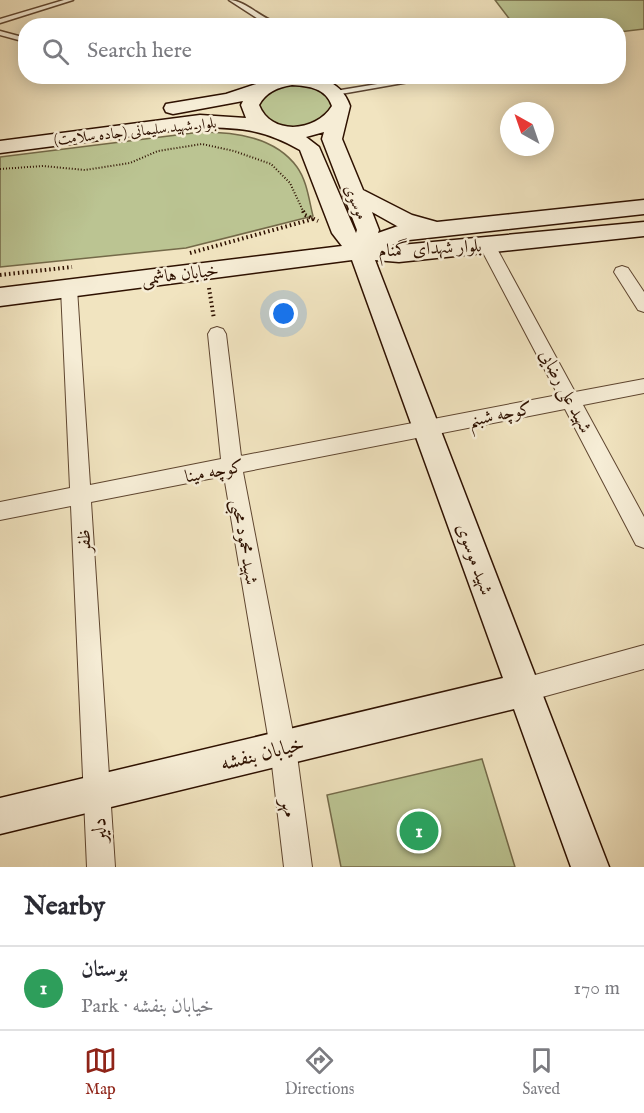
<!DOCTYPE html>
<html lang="en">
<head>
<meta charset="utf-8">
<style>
  :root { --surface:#fff; --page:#f7f7f7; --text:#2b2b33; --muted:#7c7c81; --line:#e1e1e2; --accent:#8f2418 }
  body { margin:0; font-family:"IM FELL English",Amiri,serif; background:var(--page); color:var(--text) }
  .compass { position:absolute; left:500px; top:102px; width:54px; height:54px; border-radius:50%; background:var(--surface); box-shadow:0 3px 15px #0003; rotate:320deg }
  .you { position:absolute; left:284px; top:314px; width:21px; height:21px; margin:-15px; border:4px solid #fff; border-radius:50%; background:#1a73e8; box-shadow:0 0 0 9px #1a73e833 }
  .badge { display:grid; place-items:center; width:39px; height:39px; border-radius:50%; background:var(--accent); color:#fff; font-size:20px; font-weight:700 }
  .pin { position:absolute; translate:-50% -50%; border:3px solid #fff; box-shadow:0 2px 6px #0006 }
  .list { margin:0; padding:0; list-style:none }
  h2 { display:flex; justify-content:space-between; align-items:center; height:78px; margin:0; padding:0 24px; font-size:26px }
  h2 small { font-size:20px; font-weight:400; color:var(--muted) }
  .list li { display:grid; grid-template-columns:39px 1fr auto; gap:18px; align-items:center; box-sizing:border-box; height:84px; padding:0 24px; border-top:2px solid var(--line) }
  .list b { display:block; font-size:22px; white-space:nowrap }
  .list p { margin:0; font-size:20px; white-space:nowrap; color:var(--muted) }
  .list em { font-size:20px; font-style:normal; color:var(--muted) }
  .icon { flex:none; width:33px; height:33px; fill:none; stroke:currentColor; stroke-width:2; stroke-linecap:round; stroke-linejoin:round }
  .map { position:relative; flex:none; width:644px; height:867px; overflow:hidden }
  .search { position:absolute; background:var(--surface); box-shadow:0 3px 15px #0003; left:18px; right:18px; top:18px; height:66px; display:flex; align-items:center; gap:15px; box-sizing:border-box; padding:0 21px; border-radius:24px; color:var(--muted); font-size:22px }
  .sheet { height:162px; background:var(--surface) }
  nav { display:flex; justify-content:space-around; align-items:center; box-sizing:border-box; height:84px; border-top:2px solid var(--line); background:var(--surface); font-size:16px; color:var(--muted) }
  nav a { display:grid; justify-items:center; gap:3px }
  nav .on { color:var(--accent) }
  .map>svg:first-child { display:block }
  .green { fill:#bbc492; stroke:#746a49; stroke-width:1.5 }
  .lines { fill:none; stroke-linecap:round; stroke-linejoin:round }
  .lane-casing { stroke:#5f4630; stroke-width:3 }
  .street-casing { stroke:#5f4630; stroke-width:2 }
  .secondary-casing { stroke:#2e1100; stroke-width:3 }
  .path-far1 { stroke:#2e1100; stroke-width:2; stroke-dasharray:1 2; stroke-linecap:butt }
  .path { stroke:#2e1100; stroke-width:4; stroke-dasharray:1.5 3; stroke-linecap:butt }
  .lane { fill:#f6edd6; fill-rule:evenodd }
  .street { fill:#f6edd6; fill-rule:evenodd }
  .secondary { fill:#f6edd6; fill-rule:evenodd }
  .labels { text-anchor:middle; stroke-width:5; stroke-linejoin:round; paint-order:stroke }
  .far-street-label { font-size:15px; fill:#2e1100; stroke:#f6edd6 }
  .street-label { font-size:18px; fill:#2e1100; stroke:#f6edd6 }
  .near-street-label { font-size:21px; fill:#2e1100; stroke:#f6edd6 }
</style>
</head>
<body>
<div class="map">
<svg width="644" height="867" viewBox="0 0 644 867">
  <rect width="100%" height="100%" fill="#f1e4c0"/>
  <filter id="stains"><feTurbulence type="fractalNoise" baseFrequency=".00333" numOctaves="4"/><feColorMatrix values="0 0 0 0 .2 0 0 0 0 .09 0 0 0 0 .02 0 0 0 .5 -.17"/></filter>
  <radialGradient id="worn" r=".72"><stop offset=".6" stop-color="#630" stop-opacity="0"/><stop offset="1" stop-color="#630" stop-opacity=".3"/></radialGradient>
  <g class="green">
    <path d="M 495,0 L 644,0 L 644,29 L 619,32 L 618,26 L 514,25 Z"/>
    <path d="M 292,84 C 308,86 335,88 332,110 C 327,114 320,122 313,125 C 291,133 272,126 258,108 C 261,91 278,88 292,84 Z"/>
    <path d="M 201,132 C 235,132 275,137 297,167 C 307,181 309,200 313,216 L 186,248 L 0,267 L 0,157 Z"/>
    <path d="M 482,759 L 515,867 L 341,867 L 327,795 Z"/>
  </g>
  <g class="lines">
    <defs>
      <g id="lane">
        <path d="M 64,0 L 73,0 L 0,23 L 0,19 Z"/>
        <path d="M 229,0 C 244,0 260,17 275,22 L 277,26 L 271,26 L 264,22 L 258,26 L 251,26 L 260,20 Z"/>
        <path d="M 0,31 L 26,38 L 26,42 L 0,35 Z"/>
        <path d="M 426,76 L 443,76 L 335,95 L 332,93 L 335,91 Z"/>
      </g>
      <g id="street">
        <path d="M 487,239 L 493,241 L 495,245 L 575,392 L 644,379 L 644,393 L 583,405 L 644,517 L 644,548 L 636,545 L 565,409 L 243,472 L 296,748 L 312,867 L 284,867 L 270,748 L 224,476 L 91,502 L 115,867 L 87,867 L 71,506 L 0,520 L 0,502 L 70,488 L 61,289 L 63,285 L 75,285 L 77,289 L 90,485 L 221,459 L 208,334 L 211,329 L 217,327 L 223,329 L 226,334 L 241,456 L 558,395 L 479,245 L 481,241 Z"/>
        <path d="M 622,266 L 628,268 L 644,292 L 644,312 L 638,310 L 614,272 L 616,268 Z"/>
        <path d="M 644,645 L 644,669 L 524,702 L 515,699 L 512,690 L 515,681 L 524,678 Z"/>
      </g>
      <path id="secondary" d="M 280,76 C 308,76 339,74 350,106 L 342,139 L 363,190 L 412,215 L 437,222 L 644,200 L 644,214 L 400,241 L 390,246 L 644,222 L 644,236 L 399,262 L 375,260 L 609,867 L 571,867 L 514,709 L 0,834 L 0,798 L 503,678 L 352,260 L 0,306 L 0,288 L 342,246 L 332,233 L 300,150 C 263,129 242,128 200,127 L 0,153 L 0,141 L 200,115 L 246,118 L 241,105 L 243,101 L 173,114 L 166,112 L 164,108 L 166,104 L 226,94 ZM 292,85 C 309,86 326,88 332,106 C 316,132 271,136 259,105 C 266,92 278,87 292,85 ZM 324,132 L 322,139 L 357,230 L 356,233 L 319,147 L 306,137 ZM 372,212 L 397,226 L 398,226 L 378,233 L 379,230 Z"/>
    </defs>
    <use href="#lane" class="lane-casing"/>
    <use href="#street" class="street-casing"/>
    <use href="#secondary" class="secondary-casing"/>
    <path class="path-far1" d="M 0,169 L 43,166 L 85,170 L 130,163 L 158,151 L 202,144 L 234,151 L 271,164 L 290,183 L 304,213"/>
    <g class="path">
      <path d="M 303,211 L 305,215 L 318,221"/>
      <path d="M 190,253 L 313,219"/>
      <path d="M 0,275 L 72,267"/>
      <path d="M 209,288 L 214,319"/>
    </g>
    <use href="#lane" class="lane"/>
    <use href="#street" class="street"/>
    <use href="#secondary" class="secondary"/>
  </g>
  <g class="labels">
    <g class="far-street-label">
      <text transform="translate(135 131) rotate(-6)" y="5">بلوار شهید سلیمانی (جاده سلامت)</text>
      <text transform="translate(356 202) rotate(67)" y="5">موسوی</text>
    </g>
    <g class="street-label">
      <text transform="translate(430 248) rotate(-3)" y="6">بلوار شهدای گمنام</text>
      <text transform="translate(180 274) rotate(-7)" y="6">خیابان هاشمی</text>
      <text transform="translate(566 391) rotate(62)" y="6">شهید علی رضایی</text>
      <text transform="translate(500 414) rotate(-12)" y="6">کوچه شبنم</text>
      <text transform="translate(214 471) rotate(-11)" y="6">کوچه مینا</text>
      <text transform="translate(84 541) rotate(-93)" y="6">ظفر</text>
      <text transform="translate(245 542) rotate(80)" y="6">شهید محمود محبی</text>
      <text transform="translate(475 559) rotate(70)" y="6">شهید موسوی</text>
    </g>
    <g class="near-street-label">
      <text transform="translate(262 753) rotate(-14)" y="7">خیابان بنفشه</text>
      <text transform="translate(290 808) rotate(82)" y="7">مهر</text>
      <text transform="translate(99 830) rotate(-93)" y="7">دلیر</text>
    </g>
  </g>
  <rect width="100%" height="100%" filter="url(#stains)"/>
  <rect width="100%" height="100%" fill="url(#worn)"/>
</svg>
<svg class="compass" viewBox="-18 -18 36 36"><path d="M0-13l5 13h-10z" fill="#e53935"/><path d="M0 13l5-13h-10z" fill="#7c7c81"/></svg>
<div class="you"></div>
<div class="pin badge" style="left:419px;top:831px;background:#2e9e5b">1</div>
<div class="search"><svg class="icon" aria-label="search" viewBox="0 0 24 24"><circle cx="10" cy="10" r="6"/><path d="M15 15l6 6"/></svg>Search here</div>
</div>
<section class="sheet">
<h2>Nearby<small></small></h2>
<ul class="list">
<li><span class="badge" style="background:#2e9e5b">1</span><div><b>بوستان</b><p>Park · خیابان بنفشه</p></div><em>170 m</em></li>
</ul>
</section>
<nav>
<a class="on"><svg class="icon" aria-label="map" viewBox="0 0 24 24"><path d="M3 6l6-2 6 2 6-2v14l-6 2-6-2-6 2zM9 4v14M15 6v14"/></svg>Map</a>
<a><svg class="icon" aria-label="directions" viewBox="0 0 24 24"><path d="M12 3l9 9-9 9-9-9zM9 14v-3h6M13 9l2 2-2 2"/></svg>Directions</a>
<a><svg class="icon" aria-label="saved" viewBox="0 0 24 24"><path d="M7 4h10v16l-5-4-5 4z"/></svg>Saved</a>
</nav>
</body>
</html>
